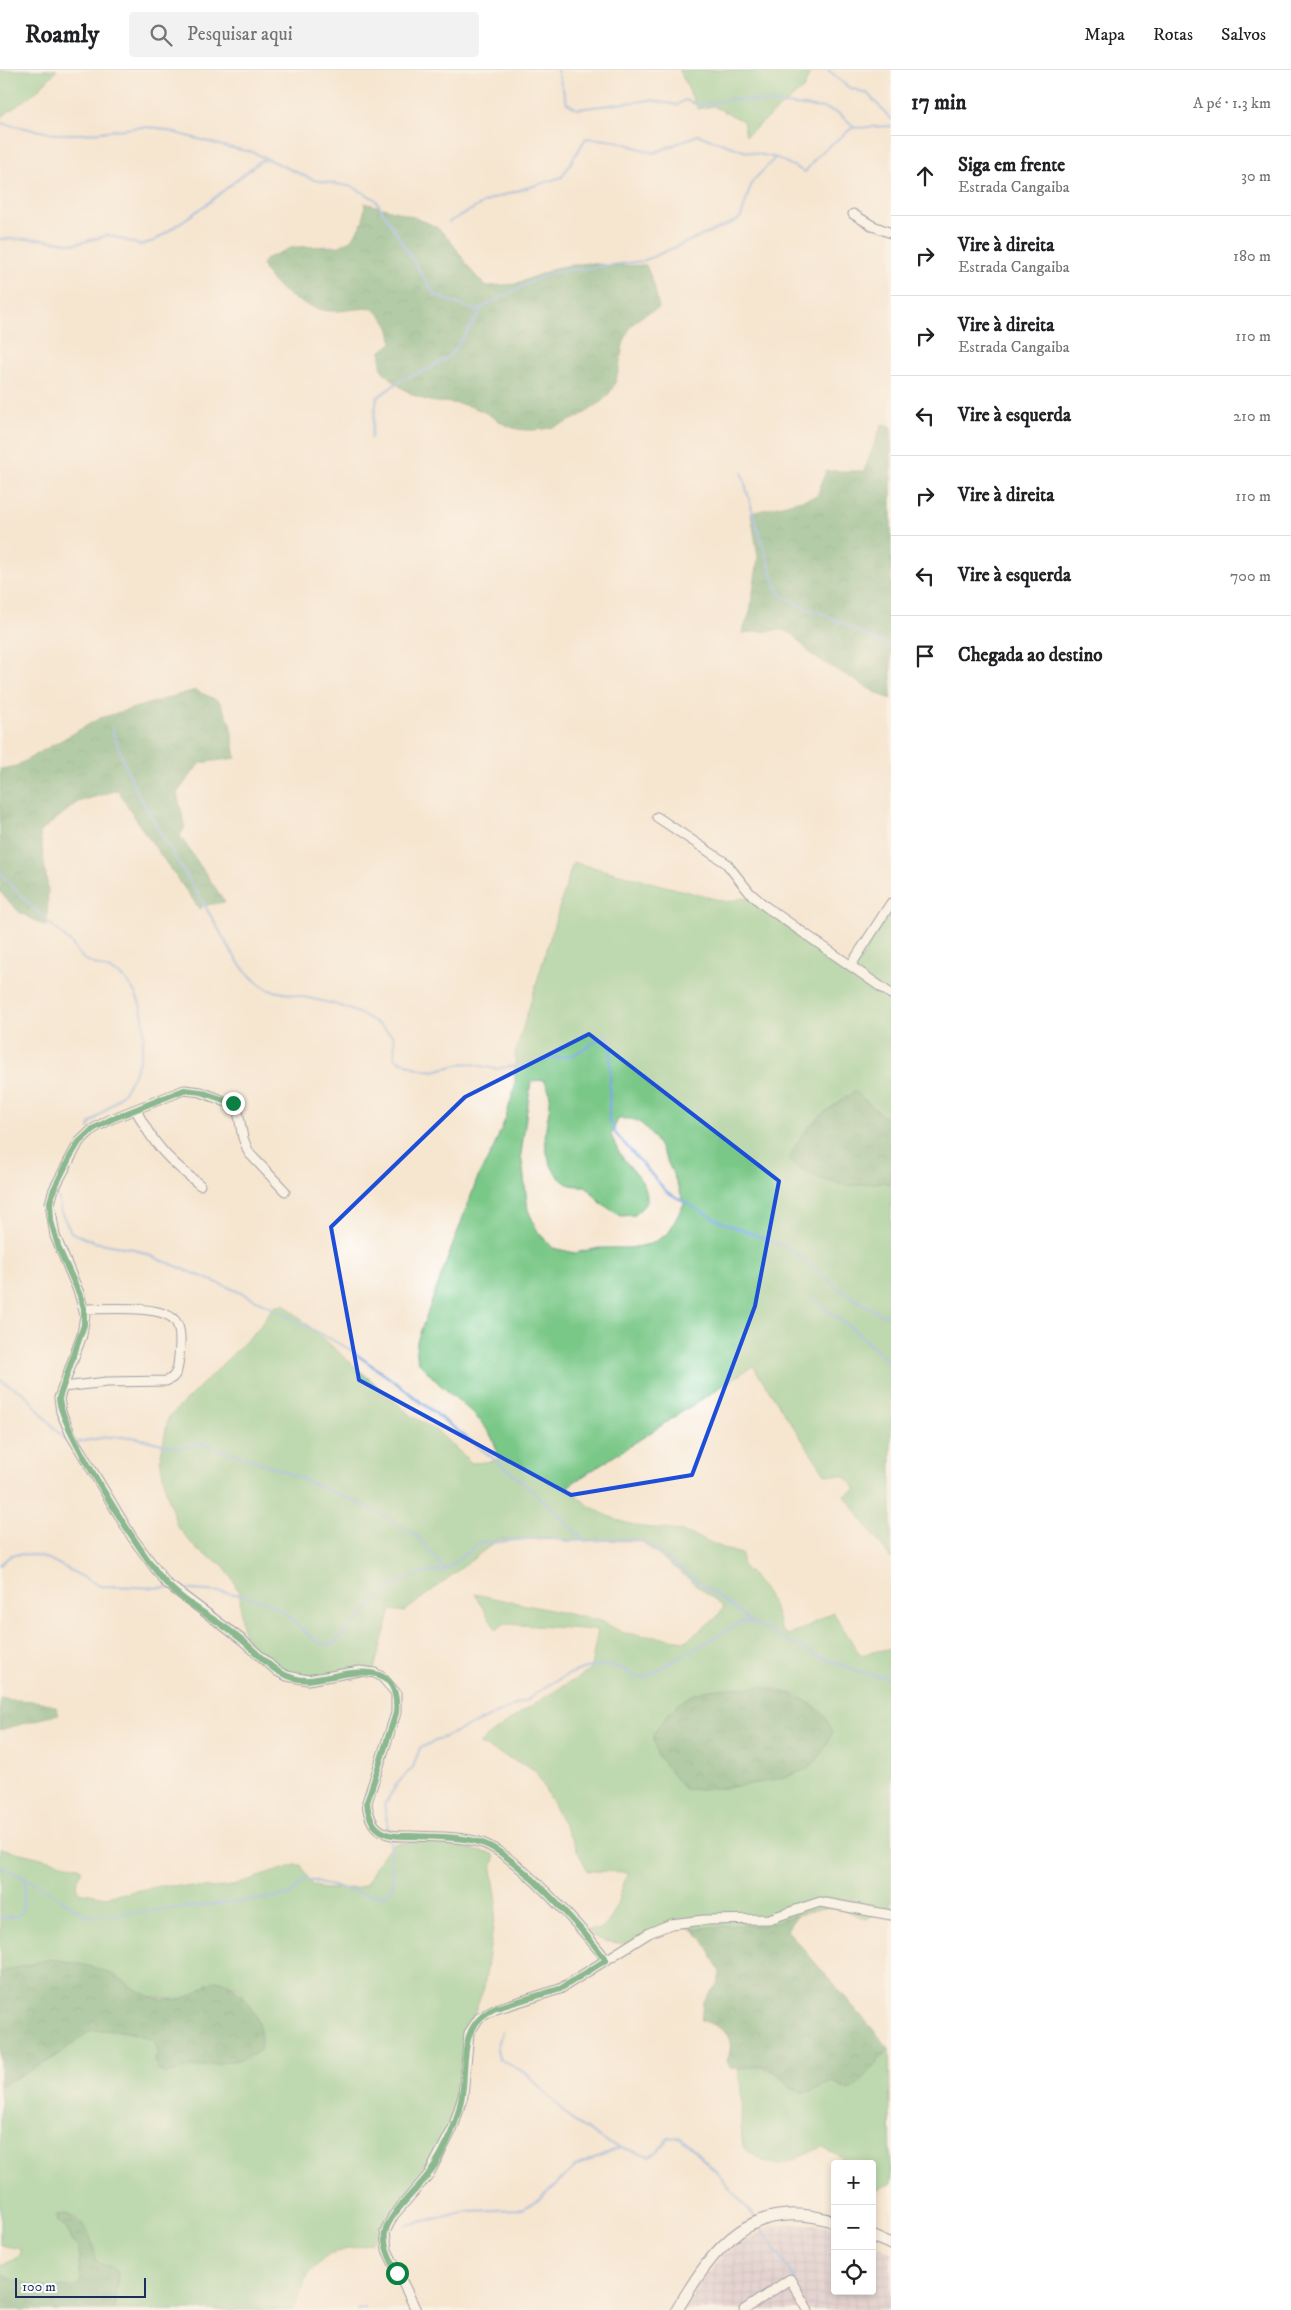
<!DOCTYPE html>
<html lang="pt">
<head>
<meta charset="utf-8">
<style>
  :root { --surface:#fff; --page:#f2f2f2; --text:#202124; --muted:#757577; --line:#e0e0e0 }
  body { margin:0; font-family:"IM FELL DW Pica",serif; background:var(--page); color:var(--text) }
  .controls { position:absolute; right:15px; bottom:15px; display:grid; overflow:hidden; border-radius:5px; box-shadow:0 2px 8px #0003 }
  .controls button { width:45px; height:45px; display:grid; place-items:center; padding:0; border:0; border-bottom:1px solid var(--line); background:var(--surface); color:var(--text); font:25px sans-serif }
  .scale { position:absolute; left:15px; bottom:12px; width:131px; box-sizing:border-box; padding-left:5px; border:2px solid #1b2f5e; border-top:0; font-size:14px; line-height:18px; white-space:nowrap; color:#1b2f5e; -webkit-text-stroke:4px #fff; paint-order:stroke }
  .stop { position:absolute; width:15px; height:15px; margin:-11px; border:4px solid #0b8043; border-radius:50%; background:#fff }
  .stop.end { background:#0b8043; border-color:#fff; box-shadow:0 1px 5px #0008 }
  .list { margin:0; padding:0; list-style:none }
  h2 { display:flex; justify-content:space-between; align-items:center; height:65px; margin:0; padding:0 20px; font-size:21px }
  h2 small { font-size:16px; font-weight:400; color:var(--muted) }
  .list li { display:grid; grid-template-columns:32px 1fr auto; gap:15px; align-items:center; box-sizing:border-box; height:80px; padding:0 20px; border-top:1px solid var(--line) }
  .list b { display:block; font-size:19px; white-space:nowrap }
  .list p { margin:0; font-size:16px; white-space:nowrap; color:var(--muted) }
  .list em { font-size:16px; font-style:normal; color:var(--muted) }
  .icon { flex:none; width:28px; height:28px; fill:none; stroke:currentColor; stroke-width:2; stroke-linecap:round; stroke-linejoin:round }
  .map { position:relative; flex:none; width:891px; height:2240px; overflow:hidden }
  header { display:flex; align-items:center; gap:30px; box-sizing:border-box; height:70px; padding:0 25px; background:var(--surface); border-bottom:1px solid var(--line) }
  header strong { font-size:24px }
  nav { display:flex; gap:28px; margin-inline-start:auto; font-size:18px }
  .search { width:350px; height:45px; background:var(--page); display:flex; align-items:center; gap:12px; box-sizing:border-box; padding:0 18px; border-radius:5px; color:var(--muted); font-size:19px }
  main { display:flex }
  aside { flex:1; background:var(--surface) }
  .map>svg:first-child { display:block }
  .industrial { fill:url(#industrial-grid) }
  .green { fill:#7ac887; stroke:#4a7c72; fill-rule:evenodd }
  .forest { fill:url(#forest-crowns); stroke:#3f6e69 }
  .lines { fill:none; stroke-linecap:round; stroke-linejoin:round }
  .stream { stroke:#78a7e1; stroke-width:2.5 }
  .minor-casing { stroke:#3c4a6f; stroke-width:11 }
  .tertiary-casing { stroke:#3c4a6f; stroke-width:13 }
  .minor { stroke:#fff; stroke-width:9 }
  .tertiary { stroke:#fff; stroke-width:11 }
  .route { stroke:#0b8043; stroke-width:6 }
  .marked { fill:none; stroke:#1d4ed8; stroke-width:4; stroke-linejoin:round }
</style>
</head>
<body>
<header>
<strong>Roamly</strong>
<div class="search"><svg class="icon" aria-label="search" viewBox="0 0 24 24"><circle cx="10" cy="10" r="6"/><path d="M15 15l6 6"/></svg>Pesquisar aqui</div>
<nav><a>Mapa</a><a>Rotas</a><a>Salvos</a></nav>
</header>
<main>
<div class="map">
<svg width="891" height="2240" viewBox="0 0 891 2240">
  <defs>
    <pattern id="industrial-grid" width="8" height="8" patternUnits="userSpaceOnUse" patternTransform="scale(1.25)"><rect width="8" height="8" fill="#cfbdd0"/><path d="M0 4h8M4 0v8" fill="none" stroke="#a79aac"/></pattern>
    <pattern id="forest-crowns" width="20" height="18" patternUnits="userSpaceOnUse" patternTransform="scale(1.25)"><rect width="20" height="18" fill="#63ac74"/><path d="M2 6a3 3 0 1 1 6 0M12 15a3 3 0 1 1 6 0" fill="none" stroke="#518c62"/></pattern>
  </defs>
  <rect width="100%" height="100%" fill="#fff"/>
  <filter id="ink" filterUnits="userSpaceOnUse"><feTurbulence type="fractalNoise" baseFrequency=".02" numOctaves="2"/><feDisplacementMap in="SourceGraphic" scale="10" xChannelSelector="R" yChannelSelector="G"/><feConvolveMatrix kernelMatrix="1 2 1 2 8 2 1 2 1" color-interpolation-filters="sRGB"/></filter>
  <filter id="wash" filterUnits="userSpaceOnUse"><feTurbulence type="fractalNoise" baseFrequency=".0096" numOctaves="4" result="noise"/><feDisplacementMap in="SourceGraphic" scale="20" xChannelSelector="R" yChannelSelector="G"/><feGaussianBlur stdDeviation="1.12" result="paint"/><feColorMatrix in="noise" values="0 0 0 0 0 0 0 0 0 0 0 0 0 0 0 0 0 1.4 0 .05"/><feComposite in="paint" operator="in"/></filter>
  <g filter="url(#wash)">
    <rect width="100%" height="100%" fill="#f6e6d0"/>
    <path class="industrial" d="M 814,2154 L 835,2159 L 835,2221 L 872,2221 L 872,2172 L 891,2182 L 891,2240 L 683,2240 L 701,2212 L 726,2181 L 772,2156 Z"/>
    <g class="green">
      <path d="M 0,0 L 57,0 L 37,21 L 0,48 Z"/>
      <path d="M 679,0 L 811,0 L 804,18 L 746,66 L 743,51 L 713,36 L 698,39 Z"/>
      <path d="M 573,792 L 727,832 L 742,828 L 750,829 L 837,895 L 852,902 L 891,841 L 891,1053 L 854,1021 L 807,1058 L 854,1116 L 881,1111 L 891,1114 L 891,1489 L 845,1426 L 856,1419 L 844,1406 L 825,1404 L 753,1296 L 568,1416 C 584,1437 612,1450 638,1456 C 652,1459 669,1458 684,1462 C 704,1468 721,1479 742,1484 L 742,1495 C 764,1517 774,1529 781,1560 L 787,1565 L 797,1562 L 833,1542 L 860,1585 L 891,1578 L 891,1844 L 875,1843 L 867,1849 L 863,1848 L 842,1839 L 822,1838 L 762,1856 L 737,1855 L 692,1859 L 675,1857 L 633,1875 L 604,1871 L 592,1866 L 587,1860 L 602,1859 C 619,1843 618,1822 629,1802 L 588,1801 L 535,1700 L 479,1674 C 513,1646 551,1622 590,1601 L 598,1560 L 504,1554 L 496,1560 L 475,1524 L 601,1551 L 624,1563 L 686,1571 L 716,1548 L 724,1537 L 641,1471 L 499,1469 L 404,1542 L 391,1540 L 374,1599 L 297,1607 L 282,1602 L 263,1587 L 245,1567 L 241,1552 L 240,1525 L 232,1508 L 223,1495 L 197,1480 L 177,1456 L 166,1421 L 160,1389 L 168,1348 L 258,1259 L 273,1237 L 284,1234 L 410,1345 L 437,1361 L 472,1393 L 498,1391 C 498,1352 450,1329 428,1302 C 425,1299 419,1294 418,1290 C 416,1285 417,1276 417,1271 L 478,1107 L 494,1077 L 506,1047 L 515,1017 L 515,984 ZM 544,1010 C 555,1027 548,1040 546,1058 C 543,1078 550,1108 571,1115 C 575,1116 581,1116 586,1116 L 601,1133 L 620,1146 L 635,1145 L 647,1132 C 648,1110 631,1101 620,1084 C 616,1078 614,1071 611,1065 L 618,1049 C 624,1049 632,1048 637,1051 C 656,1059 679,1115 684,1134 L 668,1164 L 651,1174 L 630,1178 L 599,1178 L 575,1183 L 553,1178 L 538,1162 L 528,1140 L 521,1084 L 531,1011 ZM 761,1617 L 798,1625 L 819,1640 L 811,1696 L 787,1706 L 721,1719 L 653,1665 C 686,1614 705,1620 761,1617 Z"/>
      <path d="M 424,1770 L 493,1784 L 495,1788 L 492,1799 L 497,1831 L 484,1918 L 470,1954 L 450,2056 L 432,2094 L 386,2153 L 380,2165 L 371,2173 L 329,2184 L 309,2203 L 293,2240 L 114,2240 L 118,2202 L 96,2191 C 92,2170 85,2141 57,2145 L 58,2152 L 67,2160 L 78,2179 L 81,2211 L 77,2217 C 56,2220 19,2215 0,2204 L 0,2195 L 9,2192 L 21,2184 L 20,2179 L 0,2175 L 0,2016 L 50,1990 L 91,1960 L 123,1961 L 139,1965 L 151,1969 L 158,1978 L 155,1990 L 166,2004 L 196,1996 L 246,1989 L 261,1971 L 248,1933 L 240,1920 L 227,1912 L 207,1914 L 198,1923 L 179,1930 L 142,1925 L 110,1904 L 19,1898 L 0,1902 L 0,1778 L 79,1797 L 82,1801 L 76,1814 L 77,1819 L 80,1822 L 105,1827 L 165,1815 L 201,1818 L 227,1817 L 295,1795 L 301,1795 L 312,1815 L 323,1819 L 356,1818 L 366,1814 L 383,1784 L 394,1774 Z"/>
      <path d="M 889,1978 L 891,2114 L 872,2121 L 872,2094 L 844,2094 L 842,2088 L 823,2077 C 784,2092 779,2107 743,2077 C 739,2051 744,2026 738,2000 C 764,1989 785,2009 806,2022 L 833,2012 L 849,2020 Z"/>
    </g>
    <g class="forest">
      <path d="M 365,133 C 386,139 418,146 436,157 C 457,172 466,200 486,216 L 515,214 L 559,197 L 588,193 L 615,196 L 646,195 L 654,215 L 659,238 C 650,242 640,246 633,254 C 614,277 627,312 601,332 C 582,347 556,360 532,360 C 503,361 499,347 477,339 C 463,333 451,333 436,332 C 420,331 401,319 390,308 C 388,306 384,303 382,300 C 380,295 381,286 381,281 L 392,273 C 392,258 385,248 373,239 C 359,237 345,242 330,241 C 306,240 270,217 262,194 L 267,188 L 293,177 L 340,176 L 353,168 L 363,151 Z"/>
      <path d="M 882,354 L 891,356 L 891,629 L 880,625 L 813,586 L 793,565 L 783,560 L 742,563 L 750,542 L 758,488 L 751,443 L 817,426 L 826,401 L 864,401 Z"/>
      <path d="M 195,620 L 219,631 L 230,652 L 236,688 L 200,693 L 177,723 L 185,757 L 180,766 L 225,832 L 202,836 L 200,840 L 142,759 L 118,720 L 78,732 L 40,762 L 48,820 L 47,857 L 19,842 L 0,822 L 0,699 L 16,696 L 100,648 Z"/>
      <path d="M 855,1021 L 891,1053 L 891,1114 C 878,1110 869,1115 856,1115 C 832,1117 808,1104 789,1091 C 799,1058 828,1039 855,1021 Z"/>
      <path d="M 761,1617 C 790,1623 825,1631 832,1663 C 827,1674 821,1687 812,1695 C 792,1712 711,1721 684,1719 L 657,1685 L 653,1665 C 686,1614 705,1620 761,1617 Z"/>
      <path d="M 0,1628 C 19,1632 39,1628 56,1637 L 59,1644 L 0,1660 Z"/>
      <path d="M 797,1845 L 787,1860 L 889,1978 L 856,2016 L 849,2020 L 833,2012 C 824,2015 816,2020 807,2022 C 791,2025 782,2004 768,1998 C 755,1993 743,2001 730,1998 L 727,1991 C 737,1965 723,1958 701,1950 L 703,1932 L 718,1913 L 720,1902 L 704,1871 L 692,1859 L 737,1855 L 762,1856 Z"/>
      <path d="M 50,1889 C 71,1892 91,1895 110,1903 C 135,1915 146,1934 179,1929 C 194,1927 203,1916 216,1910 C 245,1915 266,1953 260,1980 C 246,1993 189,1996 166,2004 L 157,1999 L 155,1990 L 158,1978 L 151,1969 L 139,1965 L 123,1961 L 91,1960 L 50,1990 L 0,2016 L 0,1902 Z"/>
      <path d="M 66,2144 C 91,2159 91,2165 96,2191 L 105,2196 L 112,2196 L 118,2202 L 114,2240 L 0,2240 L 0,2204 C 19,2215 56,2220 77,2217 L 81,2211 L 78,2179 L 67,2160 L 58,2152 L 57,2145 Z"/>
    </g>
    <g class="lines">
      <g class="stream">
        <path d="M 557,0 L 567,33 L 577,39 L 651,30 L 677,35 L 685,30 L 699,35 L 733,29 L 824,38 L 838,43 L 855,57"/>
        <path d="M 828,0 L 848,17 L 868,24 L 891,49"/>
        <path d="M 0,53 L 55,64 L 84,64 L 141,57 L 158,58 L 227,77 L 252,82 L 314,110 L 353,117 L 375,129 L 435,225 L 476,241 L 548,203 L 643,191 L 736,151 L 741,147 L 752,112 L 775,88"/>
        <path d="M 449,152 L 491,129 L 562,107 L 586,68 L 616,71 L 654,83 L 698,65 L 744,81 L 777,88 L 805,102 L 819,84 L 852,58 L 891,56"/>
        <path d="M 0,169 L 38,169 L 75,174 L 109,165 L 140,175 L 154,171 L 207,134 L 260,91 L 265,90"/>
        <path d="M 371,368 L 377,328 L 401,310 L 429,299 L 450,286 L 482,240"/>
        <path d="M 742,403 L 754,447 L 778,522 L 797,534 L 826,545 L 891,578"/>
        <path d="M 111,657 C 119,678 126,701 137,721 C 159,763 185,802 209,843 C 228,873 236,901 269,920 C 314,930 359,933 394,967 L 395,989 L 417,998 L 433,1001 L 466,993 L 496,999 L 573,985 L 607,965 L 611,974 L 609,1050 L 615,1063 L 667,1122 L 719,1151 L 787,1177 L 845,1223 L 880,1244 L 891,1246"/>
        <path d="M 0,803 C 22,829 46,850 71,873 C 75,878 78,884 83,888 C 95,897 113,898 124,908 C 153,938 147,986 126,1019 C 117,1032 102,1042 90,1054 L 89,1058"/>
        <path d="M 57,1121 L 61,1142 L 71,1162 L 94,1172 L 134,1179 L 230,1218 L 267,1235 L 349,1279 L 399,1315 L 508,1400 L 554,1440 L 583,1469"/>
        <path d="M 811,1228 L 854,1260 L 891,1294"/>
        <path d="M 0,1310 L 24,1323 L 62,1367 L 69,1373 L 73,1372"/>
        <path d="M 78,1372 L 107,1367 L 132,1367 L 180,1378 L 200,1373 L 279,1399 L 372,1439 L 416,1465 L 445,1500"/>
        <path d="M 0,1495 L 11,1485 L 27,1484 L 49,1489 L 100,1516 L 166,1518"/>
        <path d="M 179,1519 C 213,1522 247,1521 278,1538 C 295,1548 318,1586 337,1571 L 391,1516 L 422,1503 L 445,1500 L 482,1471 L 489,1473 L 546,1467 L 566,1471 L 634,1469 L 646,1473 L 752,1552 L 815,1585 L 863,1603 L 891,1608"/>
        <path d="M 389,1762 L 384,1735 L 397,1714 L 413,1697 L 420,1678 L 529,1629 C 549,1612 590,1589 618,1597 C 629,1600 633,1610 646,1607 L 741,1552 L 752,1552"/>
        <path d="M 0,1796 L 35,1813 L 84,1844 L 96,1847 L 288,1826 C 297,1823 297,1812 306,1809 L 367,1825 L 386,1825 L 393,1816 L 390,1767"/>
        <path d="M 0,1848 L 18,1846 L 22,1841 L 26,1809"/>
        <path d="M 502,1962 L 497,1979 L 499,1989 L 526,2003 L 572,2050 L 608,2073 L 649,2086 L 658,2081 L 668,2068 L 681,2067 L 716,2102 L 756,2149"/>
        <path d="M 759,2154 L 794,2208"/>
        <path d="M 407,2155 L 468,2141 L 523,2139 L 540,2129 L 576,2096 L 618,2078"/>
        <path d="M 357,2240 L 365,2238"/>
      </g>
    </g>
  </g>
  <g filter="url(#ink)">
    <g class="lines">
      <defs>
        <g id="minor">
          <path d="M 853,144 L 873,156 L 891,163"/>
          <path d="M 657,747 L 726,793 L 750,823 L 765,836 L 891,924"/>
          <path d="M 851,895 L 891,833"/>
          <path d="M 136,1040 C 154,1076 169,1090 200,1115"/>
          <path d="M 285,1121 L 249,1083 L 243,1068 L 237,1036 L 201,1022 L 184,1020 L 111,1049 L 93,1059 L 79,1072 L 54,1119 L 50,1133 L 55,1166 L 79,1223 L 85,1245 L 82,1265 L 59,1328 L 61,1342 L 71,1365 L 132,1467 L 166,1513 L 241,1569 L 277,1601 L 287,1606 L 308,1610 L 360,1601 L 375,1603 L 382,1607 L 396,1623 L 396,1643 L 367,1732 C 368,1745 372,1758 385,1763 C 393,1767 403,1766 411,1766 C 433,1767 458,1766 479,1772 C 514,1781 583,1860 606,1889"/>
          <path d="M 63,1317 L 107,1312 L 166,1311 C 178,1307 178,1297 179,1286 C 180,1276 182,1261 176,1252 C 165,1234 104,1239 84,1239"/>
          <path d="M 416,2240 L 387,2180 L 385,2162 L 393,2146 L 429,2104 L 453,2058 L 463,2026 L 469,1963 L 479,1948 L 496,1939 L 560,1919 L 649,1863 L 671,1854 L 704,1850 L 769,1849 L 820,1832 L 891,1845"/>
          <path d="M 744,2240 L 790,2209 L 808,2240"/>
        </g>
        <g id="tertiary">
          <path d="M 872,2166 L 891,2174"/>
          <path d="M 677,2240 C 714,2176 753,2125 835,2152"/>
        </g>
      </defs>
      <use href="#minor" class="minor-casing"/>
      <use href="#tertiary" class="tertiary-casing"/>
      <use href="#minor" class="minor"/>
      <use href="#tertiary" class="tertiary"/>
    </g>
  </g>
  <g class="lines" filter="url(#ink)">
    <path class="route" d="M 233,1033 L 201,1022 L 184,1020 L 112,1049 L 93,1059 L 79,1072 L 70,1087 L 54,1119 L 50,1132 L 51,1151 L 59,1179 L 79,1223 L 84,1238 L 84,1255 L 59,1328 C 59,1355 143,1488 165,1512 C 186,1535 217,1549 241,1569 C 254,1580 265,1593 279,1602 C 288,1607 297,1610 308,1610 C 342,1607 401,1582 396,1643 L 367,1732 C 368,1745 372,1758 385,1763 C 392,1767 403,1766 411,1766 C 433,1767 458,1766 479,1772 C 514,1781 583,1860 606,1890 L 560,1919 L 496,1938 C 461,1953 466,1985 463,2017 C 460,2048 446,2080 428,2105 C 416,2121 388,2145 385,2163 C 383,2177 392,2191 397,2203"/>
  </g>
  <path d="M0 0H891V2240H0ZM 589,964 L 779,1111 L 755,1236 L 692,1405 L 571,1425 L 359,1310 L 331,1157 L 465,1027 Z" fill="#f6e6d0" fill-opacity=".55" fill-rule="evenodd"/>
  <path class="marked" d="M 589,964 L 779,1111 L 755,1236 L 692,1405 L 571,1425 L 359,1310 L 331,1157 L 465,1027 Z"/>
</svg>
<div class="controls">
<button>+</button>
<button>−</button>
<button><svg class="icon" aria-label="locate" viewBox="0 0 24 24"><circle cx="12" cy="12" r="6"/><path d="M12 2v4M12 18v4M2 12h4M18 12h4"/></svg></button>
</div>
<div class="scale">100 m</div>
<div class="stop" style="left:397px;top:2203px"></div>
<div class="stop end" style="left:233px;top:1033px"></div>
</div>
<aside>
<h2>17 min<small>A pé · 1.3 km</small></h2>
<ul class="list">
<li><svg class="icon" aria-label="ahead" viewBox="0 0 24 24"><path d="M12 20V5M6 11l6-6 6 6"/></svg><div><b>Siga em frente</b><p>Estrada Cangaiba</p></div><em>30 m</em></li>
<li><svg class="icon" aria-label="right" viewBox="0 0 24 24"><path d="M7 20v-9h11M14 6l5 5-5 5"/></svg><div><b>Vire à direita</b><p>Estrada Cangaiba</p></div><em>180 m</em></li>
<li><svg class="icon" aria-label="right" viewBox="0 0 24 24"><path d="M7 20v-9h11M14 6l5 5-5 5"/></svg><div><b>Vire à direita</b><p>Estrada Cangaiba</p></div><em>110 m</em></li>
<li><svg class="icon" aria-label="left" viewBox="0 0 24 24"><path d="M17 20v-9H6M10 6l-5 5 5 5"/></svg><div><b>Vire à esquerda</b></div><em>210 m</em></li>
<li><svg class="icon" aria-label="right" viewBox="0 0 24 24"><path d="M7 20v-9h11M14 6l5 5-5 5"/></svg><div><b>Vire à direita</b></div><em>110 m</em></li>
<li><svg class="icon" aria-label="left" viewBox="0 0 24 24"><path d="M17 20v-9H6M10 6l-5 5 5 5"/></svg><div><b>Vire à esquerda</b></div><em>700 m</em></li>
<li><svg class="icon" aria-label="arrive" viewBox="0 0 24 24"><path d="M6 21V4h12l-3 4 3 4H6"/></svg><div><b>Chegada ao destino</b></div></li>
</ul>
</aside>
</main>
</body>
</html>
